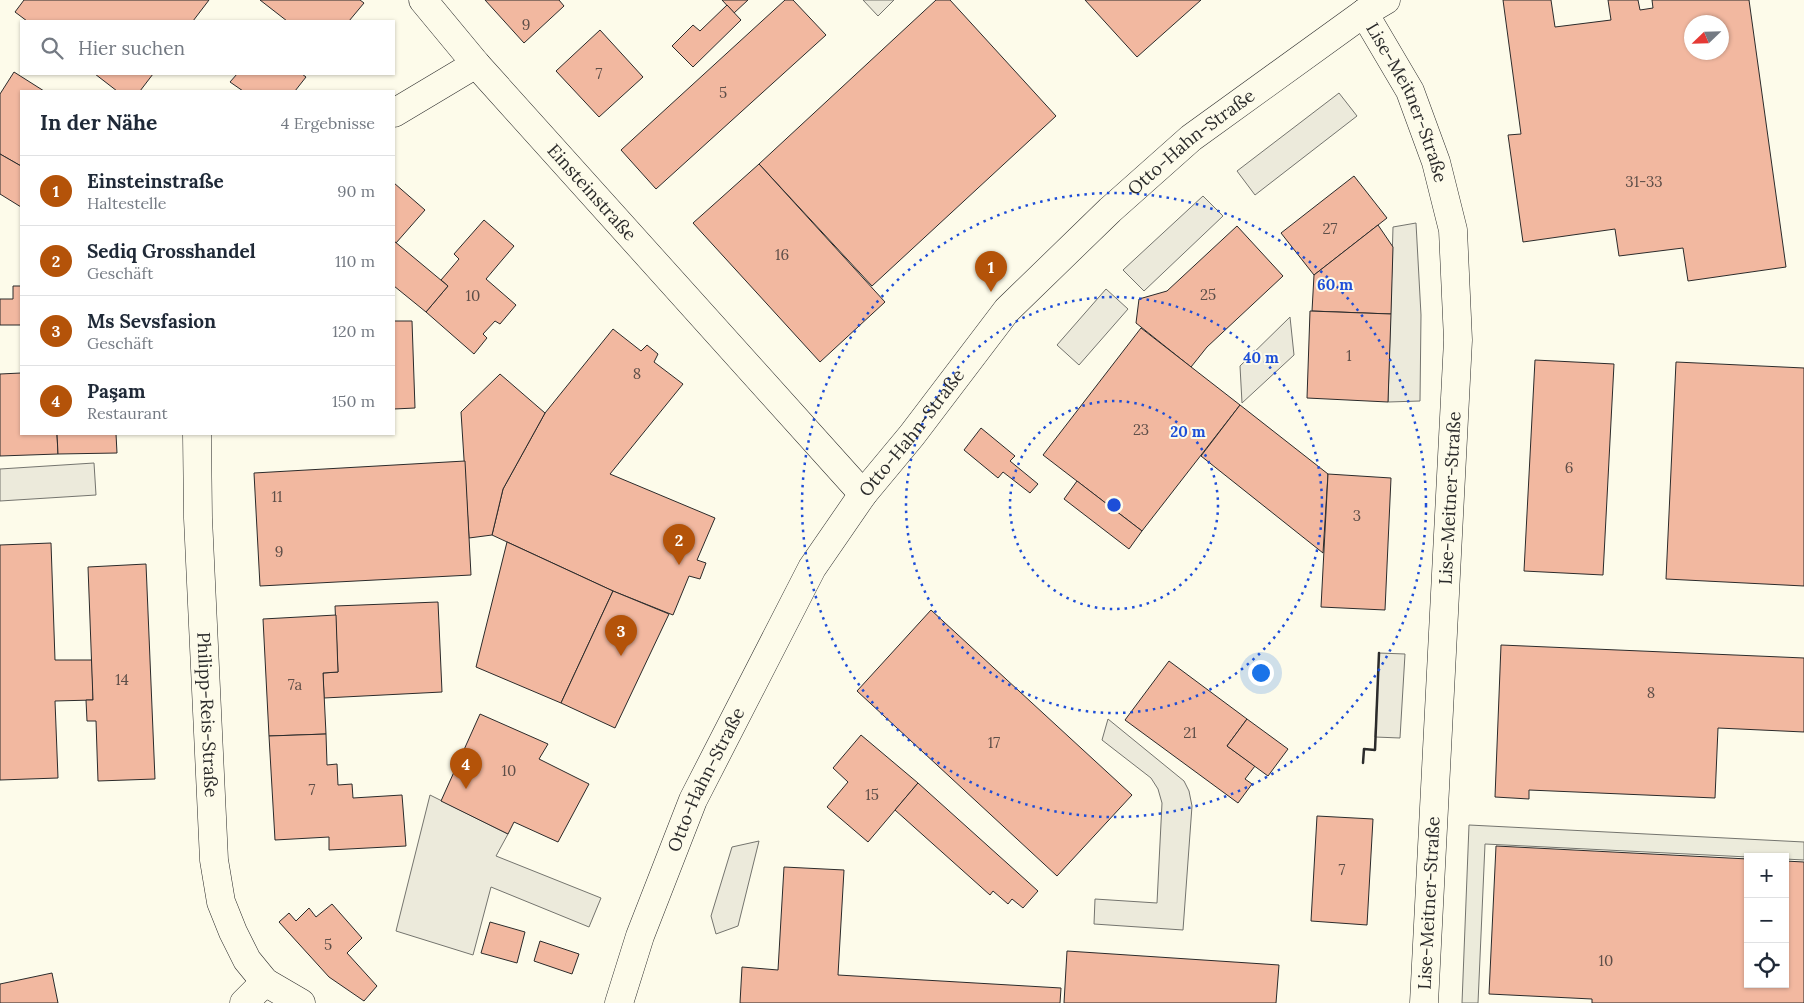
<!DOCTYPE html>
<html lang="de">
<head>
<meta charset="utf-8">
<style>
  :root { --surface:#fff; --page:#f2f2f3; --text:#1f2937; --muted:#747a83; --line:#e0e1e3; --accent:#b45309 }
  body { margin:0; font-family:Lora,serif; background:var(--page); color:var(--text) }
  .controls { position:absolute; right:15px; bottom:15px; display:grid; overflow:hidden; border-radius:0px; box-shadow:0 1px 4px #0004 }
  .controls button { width:45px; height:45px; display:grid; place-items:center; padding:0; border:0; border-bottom:1px solid var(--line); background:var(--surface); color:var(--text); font:25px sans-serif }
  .compass { position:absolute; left:1684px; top:15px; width:45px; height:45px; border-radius:50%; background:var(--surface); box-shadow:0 1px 4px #0004; rotate:247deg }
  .you { position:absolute; left:1260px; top:672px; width:18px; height:18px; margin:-12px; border:4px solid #fff; border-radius:50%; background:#1a73e8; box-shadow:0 0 0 8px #1a73e833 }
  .badge { display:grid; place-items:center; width:32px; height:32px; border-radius:50%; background:var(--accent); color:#fff; font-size:16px; font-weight:700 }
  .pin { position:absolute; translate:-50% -41px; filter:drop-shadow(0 1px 2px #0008) }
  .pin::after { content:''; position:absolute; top:26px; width:18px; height:15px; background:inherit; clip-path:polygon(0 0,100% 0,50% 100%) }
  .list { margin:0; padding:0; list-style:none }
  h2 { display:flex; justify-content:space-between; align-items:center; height:65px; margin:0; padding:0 20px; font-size:21px }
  h2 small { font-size:16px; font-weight:400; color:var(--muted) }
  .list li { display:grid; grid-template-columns:32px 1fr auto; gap:15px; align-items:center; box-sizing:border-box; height:70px; padding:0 20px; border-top:1px solid var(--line) }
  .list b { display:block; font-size:19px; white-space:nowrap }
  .list p { margin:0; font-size:16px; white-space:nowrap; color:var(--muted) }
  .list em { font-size:16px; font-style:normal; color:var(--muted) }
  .icon { flex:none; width:28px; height:28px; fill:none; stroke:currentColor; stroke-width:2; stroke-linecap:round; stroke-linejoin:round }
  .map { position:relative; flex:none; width:1804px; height:1003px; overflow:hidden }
  .search { position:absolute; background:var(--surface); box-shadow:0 1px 4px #0004; left:20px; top:20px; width:375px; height:55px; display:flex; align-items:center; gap:12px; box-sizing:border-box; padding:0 18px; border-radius:0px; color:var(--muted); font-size:19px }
  .panel { position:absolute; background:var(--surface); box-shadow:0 1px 4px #0004; left:20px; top:90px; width:375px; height:345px; border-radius:0px }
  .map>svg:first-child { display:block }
  .green { fill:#ecebdb; stroke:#74746e }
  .parking { fill:#eceadb; stroke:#74746e }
  .building { fill:#f2b8a0; stroke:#2b2b2b; fill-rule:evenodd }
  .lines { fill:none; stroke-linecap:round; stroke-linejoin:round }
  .street-casing { stroke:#2b2b2b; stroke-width:29 }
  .street { stroke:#fdfbea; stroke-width:28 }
  .wall { stroke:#2b2b2b; stroke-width:2.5 }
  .ring { fill:none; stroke:#1d4ed8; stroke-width:2.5; stroke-dasharray:2.5 5 }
  .labels { text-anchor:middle; stroke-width:4; stroke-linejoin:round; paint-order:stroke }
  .number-label { font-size:15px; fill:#5d4e48 }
  .street-label { font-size:18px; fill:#2b2b2b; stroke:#fdfbea }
  .centre { fill:#1d4ed8; stroke:#fdfbea; stroke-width:2.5 }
  .ring-label { font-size:15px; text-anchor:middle; font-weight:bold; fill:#1d4ed8; stroke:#fdfbea; stroke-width:4; stroke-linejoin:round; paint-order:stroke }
</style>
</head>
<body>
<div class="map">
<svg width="1804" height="1003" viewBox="0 0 1804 1003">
  <rect width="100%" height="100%" fill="#fdfbea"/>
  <path class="green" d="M 1469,825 L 1804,842 L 1804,860 L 1785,859 L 1785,857 L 1748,857 L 1485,844 L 1478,1003 L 1462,1003 Z"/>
  <g class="parking">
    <path d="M 863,0 L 894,0 L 878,16 Z"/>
    <path d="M 1339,93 L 1357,116 L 1255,195 L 1237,171 Z"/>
    <path d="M 1203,196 L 1223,216 L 1144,291 L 1123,270 Z"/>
    <path d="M 1416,223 L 1421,315 L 1420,401 L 1388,402 L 1393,227 Z"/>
    <path d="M 1106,289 L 1128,309 L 1079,365 L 1057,345 Z"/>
    <path d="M 1290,317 L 1294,355 L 1242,403 L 1240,366 Z"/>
    <path d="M 94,463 L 96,495 L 0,501 L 0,469 Z"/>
    <path d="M 1379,653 L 1405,654 L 1400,738 L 1375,737 Z"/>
    <path d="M 1108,719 L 1184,781 L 1189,791 L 1192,806 L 1183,930 L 1094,924 L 1095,899 L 1157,903 L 1162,803 L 1158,789 L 1151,778 L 1102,740 Z"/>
    <path d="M 430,795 L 508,834 L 496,856 L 601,898 L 589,927 L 491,887 L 473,955 L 396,931 Z"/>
    <path d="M 759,841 L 738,926 L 716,934 L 711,916 L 732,847 Z"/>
  </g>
  <g class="building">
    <path d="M 24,0 L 209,0 L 193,21 L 27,21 L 15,12 Z"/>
    <path d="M 260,0 L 360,0 L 364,3 L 349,21 L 287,21 Z"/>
    <path d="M 485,0 L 559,0 L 564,6 L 524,43 Z"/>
    <path d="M 722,0 L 748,0 L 734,13 Z"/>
    <path d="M 785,0 L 793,0 L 826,35 L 656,189 L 621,150 Z"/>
    <path d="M 936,0 L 950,0 L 1056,116 L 872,286 L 759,164 Z"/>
    <path d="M 1085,0 L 1201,0 L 1137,57 Z"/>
    <path d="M 1503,0 L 1551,0 L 1555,27 L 1611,20 L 1608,0 L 1638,0 L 1640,10 L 1653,8 L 1652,0 L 1749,0 L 1786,267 L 1688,281 L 1683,248 L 1619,256 L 1615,229 L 1523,242 L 1508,135 L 1521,134 ZM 1692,22 L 1722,22 L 1722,52 L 1692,52 Z"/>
    <path d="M 727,5 L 741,20 L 693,67 L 672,46 L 693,25 L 700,31 Z"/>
    <path d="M 600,30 L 643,77 L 599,117 L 556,71 Z"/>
    <path d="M 14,72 L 44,91 L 21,91 L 21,166 L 0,154 L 0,94 Z"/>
    <path d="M 95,74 L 153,74 L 140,91 L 117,91 Z"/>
    <path d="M 237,74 L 302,74 L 306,77 L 295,91 L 243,91 L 230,82 Z"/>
    <path d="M 0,154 L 21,166 L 21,207 L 0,194 Z"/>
    <path d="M 759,164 L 885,302 L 820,362 L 693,223 Z"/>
    <path d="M 1354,176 L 1387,218 L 1314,275 L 1281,233 Z"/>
    <path d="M 394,183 L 425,210 L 396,243 L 394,241 Z"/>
    <path d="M 484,220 L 514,246 L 486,279 L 516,305 L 500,324 L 495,321 L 483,334 L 487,338 L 474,354 L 426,312 L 448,286 L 441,280 L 459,259 L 454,254 Z"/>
    <path d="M 1378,225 L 1393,247 L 1391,314 L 1312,311 L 1314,275 Z"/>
    <path d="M 1237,226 L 1283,276 L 1207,347 L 1191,367 L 1136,323 L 1139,299 L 1167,291 Z"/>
    <path d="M 394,241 L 448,286 L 426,312 L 394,286 Z"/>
    <path d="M 13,286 L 21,286 L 21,325 L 0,325 L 0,299 L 13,299 Z"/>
    <path d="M 1310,311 L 1391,314 L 1388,402 L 1307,398 Z"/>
    <path d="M 394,321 L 412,321 L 415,408 L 394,409 Z"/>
    <path d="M 1141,328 L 1240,405 L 1142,531 L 1043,455 Z"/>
    <path d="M 613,329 L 641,351 L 647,345 L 658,354 L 654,362 L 683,384 L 610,474 L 715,518 L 697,560 L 706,563 L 700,579 L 689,576 L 673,615 L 613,591 L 492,535 L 503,489 L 545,413 Z"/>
    <path d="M 1535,360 L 1614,364 L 1603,575 L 1524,571 Z"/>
    <path d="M 1676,362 L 1804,368 L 1804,586 L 1666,579 Z"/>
    <path d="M 21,373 L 21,434 L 57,434 L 58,454 L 0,456 L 0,374 Z"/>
    <path d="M 500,374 L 545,413 L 503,489 L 492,535 L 469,538 L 461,412 Z"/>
    <path d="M 1240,405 L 1328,474 L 1323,553 L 1201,456 Z"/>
    <path d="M 981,428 L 1015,456 L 1010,461 L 1038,484 L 1030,493 L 1003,472 L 998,478 L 964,450 Z"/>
    <path d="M 57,434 L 116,434 L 117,453 L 58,454 Z"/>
    <path d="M 465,461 L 471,575 L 260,586 L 254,473 Z"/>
    <path d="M 1328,474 L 1391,478 L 1385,610 L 1321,607 Z"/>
    <path d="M 1077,481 L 1142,531 L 1129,549 L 1064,499 Z"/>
    <path d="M 507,542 L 613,591 L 561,703 L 476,667 Z"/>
    <path d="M 51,543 L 55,660 L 92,660 L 93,700 L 55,701 L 58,778 L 0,780 L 0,545 Z"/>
    <path d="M 146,564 L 155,779 L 98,781 L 96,721 L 87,721 L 86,700 L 93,700 L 88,567 Z"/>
    <path d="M 613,591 L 669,614 L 615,728 L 561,703 Z"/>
    <path d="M 438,602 L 442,692 L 324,698 L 323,673 L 338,672 L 335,606 Z"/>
    <path d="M 931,610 L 1132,795 L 1057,876 L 857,691 Z"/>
    <path d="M 336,615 L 338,672 L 323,673 L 326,734 L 269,736 L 263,619 Z"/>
    <path d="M 1501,645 L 1804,658 L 1804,732 L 1718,728 L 1715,798 L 1529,790 L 1529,799 L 1495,797 Z"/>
    <path d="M 1169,661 L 1247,719 L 1227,746 L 1255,766 L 1245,779 L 1252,784 L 1238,803 L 1125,720 Z"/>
    <path d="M 480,714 L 548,744 L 539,759 L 589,784 L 558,842 L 514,822 L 508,834 L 441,801 Z"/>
    <path d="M 1247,719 L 1288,749 L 1268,776 L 1227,746 Z"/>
    <path d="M 326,734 L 327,765 L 337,764 L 338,785 L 352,784 L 353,798 L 402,795 L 406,846 L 329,850 L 329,837 L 275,840 L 269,736 Z"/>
    <path d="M 861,735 L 918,783 L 868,842 L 827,807 L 848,782 L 833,768 Z"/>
    <path d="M 918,783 L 1038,891 L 1023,908 L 1012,899 L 1008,904 L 993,891 L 990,895 L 895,810 Z"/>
    <path d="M 1317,816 L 1373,819 L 1367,925 L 1311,921 Z"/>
    <path d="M 1496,846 L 1748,859 L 1748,984 L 1785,984 L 1785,861 L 1804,862 L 1804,1003 L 1592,1003 L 1592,999 L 1489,994 Z"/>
    <path d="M 784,867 L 844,870 L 838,975 L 1061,988 L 1060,1003 L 740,1003 L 742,967 L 778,970 Z"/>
    <path d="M 332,904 L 362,938 L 347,953 L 377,986 L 364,1001 L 329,977 L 279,922 L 289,913 L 296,921 L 309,908 L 316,917 Z"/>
    <path d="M 490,922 L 525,932 L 517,963 L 481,953 Z"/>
    <path d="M 540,941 L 579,954 L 572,974 L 534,961 Z"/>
    <path d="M 1067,951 L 1279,965 L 1276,1003 L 1064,1003 Z"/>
    <path d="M 52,973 L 58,1003 L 0,1003 L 0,984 Z"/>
  </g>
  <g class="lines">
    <defs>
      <g id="street">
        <path id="s1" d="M 423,0 L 476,64 L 863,494"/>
        <path id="s2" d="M 1364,13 L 1410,91 L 1436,162 L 1453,230 L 1458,340 L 1424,1003"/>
        <path d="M 394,113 L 476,64"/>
        <path id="s3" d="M 197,434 L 198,518 L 214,860 L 221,902 L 233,932 L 247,960 L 265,982 L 301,1003"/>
        <path d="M 244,1003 L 265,982"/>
        <path id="s4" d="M 619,1003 L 640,936 L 693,800 L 812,568 L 863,494 L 912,435 L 1007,310 L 1110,210 L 1191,138 L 1364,13 L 1386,0"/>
      </g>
    </defs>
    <use href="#street" class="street-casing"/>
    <use href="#street" class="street"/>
    <path class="wall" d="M 1363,763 L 1364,749 L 1375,750 L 1379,653"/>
  </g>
  <g class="ring">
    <circle cx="1114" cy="505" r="104"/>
    <circle cx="1114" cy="505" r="208"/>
    <circle cx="1114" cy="505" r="312"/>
  </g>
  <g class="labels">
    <g class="number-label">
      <text x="526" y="30">9</text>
      <text x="599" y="79">7</text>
      <text x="723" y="98">5</text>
      <text x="1644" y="187">31-33</text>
      <text x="1330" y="234">27</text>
      <text x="782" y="260">16</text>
      <text x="1208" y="300">25</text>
      <text x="473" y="301">10</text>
      <text x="1349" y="361">1</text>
      <text x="637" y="379">8</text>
      <text x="1141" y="435">23</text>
      <text x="1569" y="473">6</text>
      <text x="277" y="502">11</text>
      <text x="1357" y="521">3</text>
      <text x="279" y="557">9</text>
      <text x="122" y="685">14</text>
      <text x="295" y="690">7a</text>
      <text x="1651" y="698">8</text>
      <text x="1190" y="738">21</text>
      <text x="994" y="748">17</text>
      <text x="509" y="776">10</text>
      <text x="312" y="795">7</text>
      <text x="872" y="800">15</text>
      <text x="1342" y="875">7</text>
      <text x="328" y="950">5</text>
      <text x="1606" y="966">10</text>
    </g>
    <g class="street-label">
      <text dy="6" stroke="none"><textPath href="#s2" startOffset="100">Lise-Meitner-Straße</textPath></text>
      <text dy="6" stroke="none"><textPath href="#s4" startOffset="1050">Otto-Hahn-Straße</textPath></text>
      <text dy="6" stroke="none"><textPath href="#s1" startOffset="256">Einsteinstraße</textPath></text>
      <text dy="6" stroke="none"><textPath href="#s4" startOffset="645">Otto-Hahn-Straße</textPath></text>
      <text transform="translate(1450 498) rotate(-87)" y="6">Lise-Meitner-Straße</text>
      <text dy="6" stroke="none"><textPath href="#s3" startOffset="281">Philipp-Reis-Straße</textPath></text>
      <text dy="6" stroke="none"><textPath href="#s4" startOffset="240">Otto-Hahn-Straße</textPath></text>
      <text transform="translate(1429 903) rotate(-87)" y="6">Lise-Meitner-Straße</text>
    </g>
  </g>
  <circle cx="1114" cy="505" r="8" class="centre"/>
  <g class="ring-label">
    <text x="1335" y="290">60 m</text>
    <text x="1261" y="363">40 m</text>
    <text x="1188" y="437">20 m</text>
  </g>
</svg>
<div class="controls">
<button>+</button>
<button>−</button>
<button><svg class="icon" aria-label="locate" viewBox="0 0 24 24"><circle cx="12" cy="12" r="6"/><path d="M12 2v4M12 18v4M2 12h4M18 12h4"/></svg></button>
</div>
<svg class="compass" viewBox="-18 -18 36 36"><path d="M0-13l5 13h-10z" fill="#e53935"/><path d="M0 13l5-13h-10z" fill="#747a83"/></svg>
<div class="you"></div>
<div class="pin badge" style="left:991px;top:292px">1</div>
<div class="pin badge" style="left:679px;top:565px">2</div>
<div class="pin badge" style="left:621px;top:656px">3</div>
<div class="pin badge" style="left:466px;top:789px">4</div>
<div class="search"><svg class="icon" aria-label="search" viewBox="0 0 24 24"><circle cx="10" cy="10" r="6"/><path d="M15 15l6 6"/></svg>Hier suchen</div>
<section class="panel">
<h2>In der Nähe<small>4 Ergebnisse</small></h2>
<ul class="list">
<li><span class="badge">1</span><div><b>Einsteinstraße</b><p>Haltestelle</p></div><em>90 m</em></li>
<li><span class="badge">2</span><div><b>Sediq Grosshandel</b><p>Geschäft</p></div><em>110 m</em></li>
<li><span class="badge">3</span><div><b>Ms Sevsfasion</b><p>Geschäft</p></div><em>120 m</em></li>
<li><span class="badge">4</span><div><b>Paşam</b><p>Restaurant</p></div><em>150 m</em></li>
</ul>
</section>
</div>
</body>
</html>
